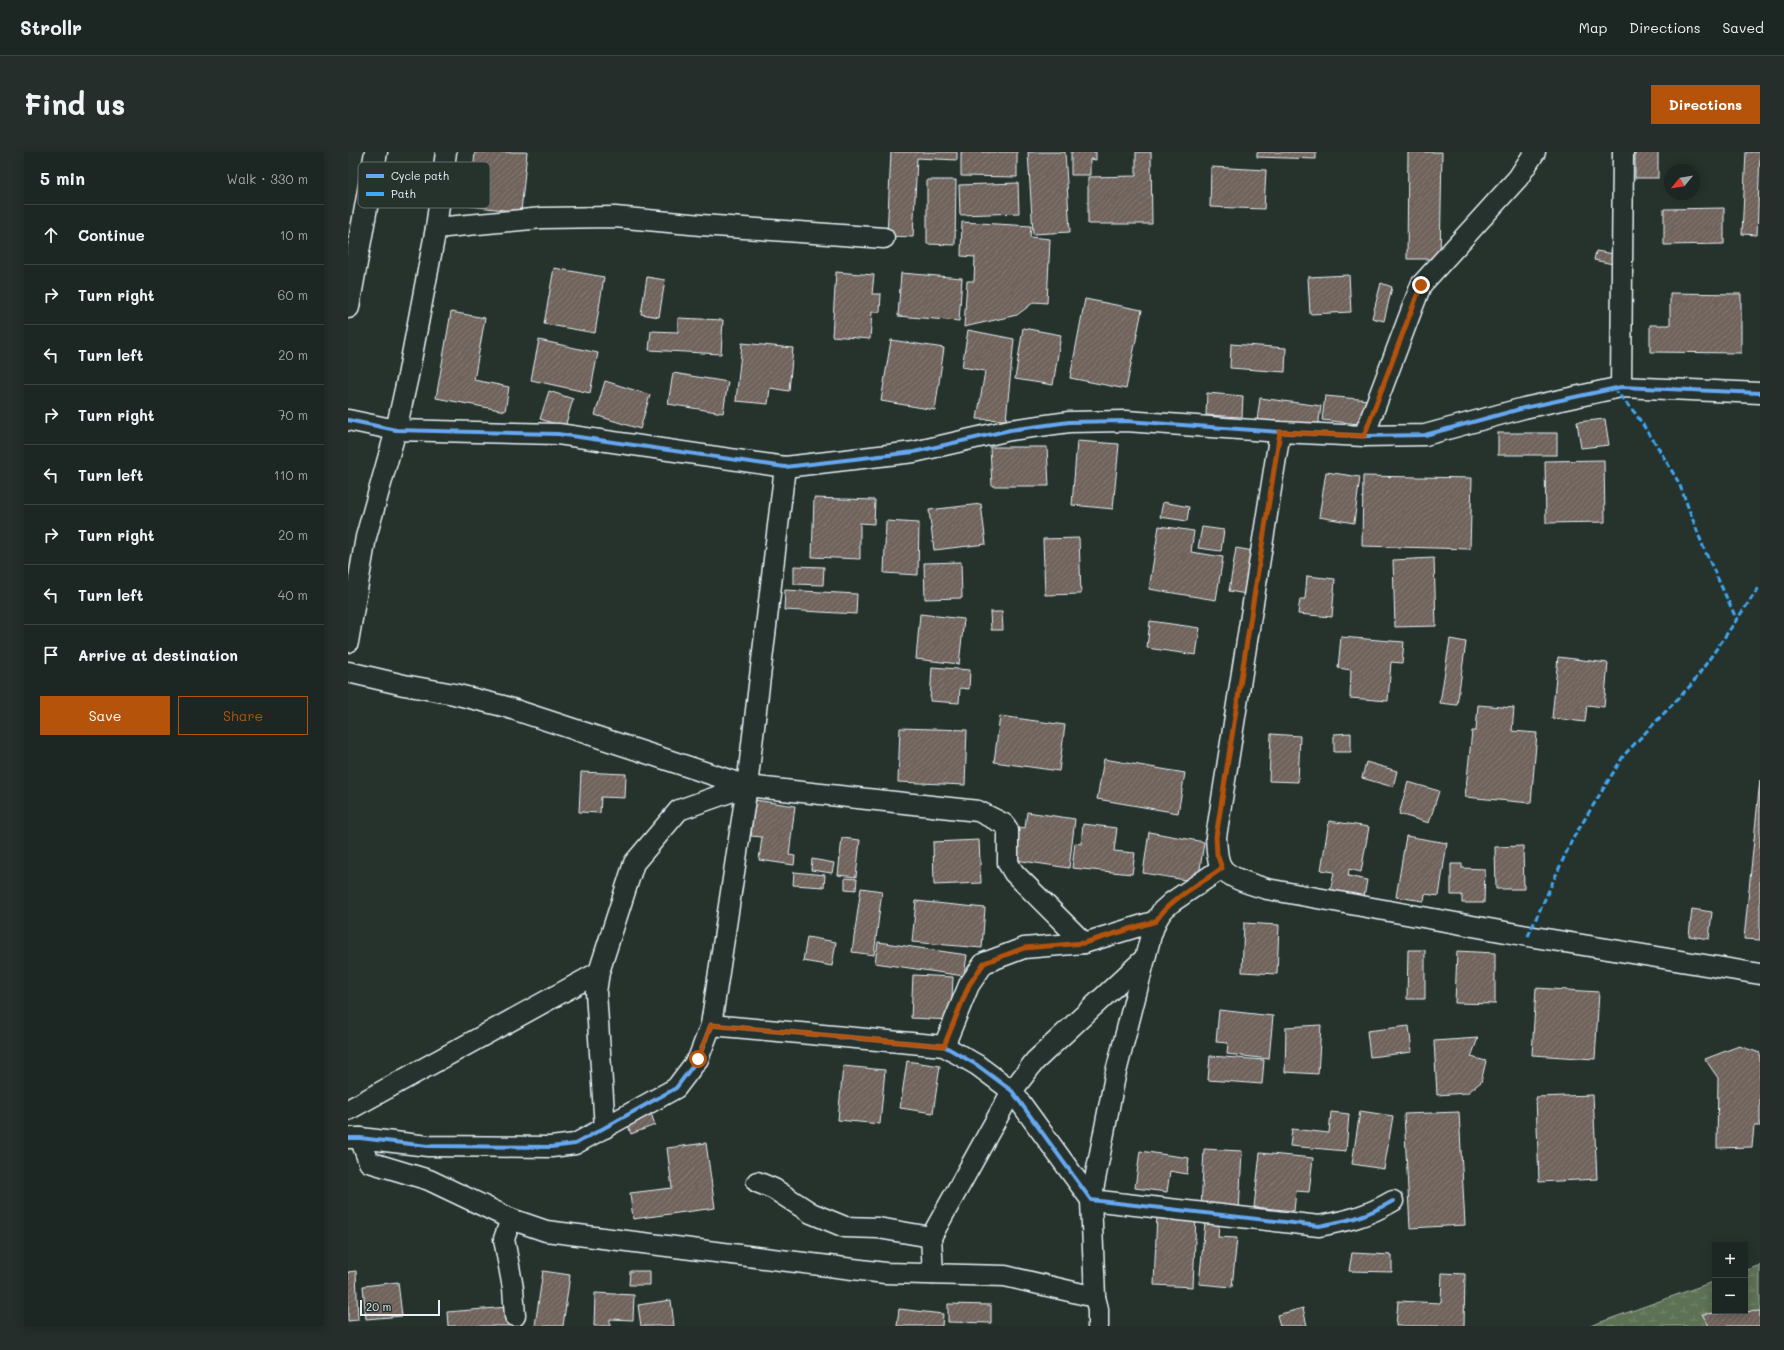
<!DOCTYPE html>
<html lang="en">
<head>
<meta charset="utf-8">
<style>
  :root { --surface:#1c2622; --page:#252e2a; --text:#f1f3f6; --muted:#a0a5a5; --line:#3a4340; --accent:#b45309 }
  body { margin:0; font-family:Mali,sans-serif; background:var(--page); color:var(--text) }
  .controls { position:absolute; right:12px; bottom:12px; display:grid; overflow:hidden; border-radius:0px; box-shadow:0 2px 10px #0003 }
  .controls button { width:36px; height:36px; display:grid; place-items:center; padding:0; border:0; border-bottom:1px solid var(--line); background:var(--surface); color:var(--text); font:20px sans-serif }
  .compass { position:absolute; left:1316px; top:12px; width:36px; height:36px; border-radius:50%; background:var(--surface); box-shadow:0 2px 10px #0003; rotate:240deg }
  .scale { position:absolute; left:12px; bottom:10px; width:80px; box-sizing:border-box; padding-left:4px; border:2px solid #e8f1f8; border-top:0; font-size:11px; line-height:14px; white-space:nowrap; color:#e8f1f8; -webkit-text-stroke:3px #26332d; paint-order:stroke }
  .stop { position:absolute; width:12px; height:12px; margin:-9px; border:3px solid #b45309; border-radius:50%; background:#fff }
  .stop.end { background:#b45309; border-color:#fff; box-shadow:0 1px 4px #0008 }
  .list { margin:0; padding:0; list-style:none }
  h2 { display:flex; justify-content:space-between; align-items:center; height:52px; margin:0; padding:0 16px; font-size:17px }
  h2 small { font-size:13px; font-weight:400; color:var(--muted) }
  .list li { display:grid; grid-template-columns:26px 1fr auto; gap:12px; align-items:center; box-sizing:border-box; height:60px; padding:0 16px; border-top:1px solid var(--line) }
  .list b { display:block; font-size:15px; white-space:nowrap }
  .list em { font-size:13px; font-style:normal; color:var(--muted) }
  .actions { display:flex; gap:8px; padding:12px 16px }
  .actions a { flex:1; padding:9px 0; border:1px solid var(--accent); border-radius:0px; text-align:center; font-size:14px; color:var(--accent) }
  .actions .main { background:var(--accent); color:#fff }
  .icon { flex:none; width:22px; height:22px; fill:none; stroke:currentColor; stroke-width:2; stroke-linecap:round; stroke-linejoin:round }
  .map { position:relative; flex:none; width:1412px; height:1174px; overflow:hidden; border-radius:0px }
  header { display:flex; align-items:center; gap:24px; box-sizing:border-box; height:56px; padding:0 20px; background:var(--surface); border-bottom:1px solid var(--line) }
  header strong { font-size:19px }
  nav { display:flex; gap:22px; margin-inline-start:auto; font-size:14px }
  .intro { display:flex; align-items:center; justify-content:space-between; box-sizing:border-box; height:96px; padding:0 24px }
  h1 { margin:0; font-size:28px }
  .button { padding:10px 18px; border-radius:0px; background:var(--accent); color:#fff; font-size:14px; font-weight:700 }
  main { display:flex; gap:24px; padding:0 24px }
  aside { flex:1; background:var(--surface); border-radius:0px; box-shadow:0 2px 10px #0003 }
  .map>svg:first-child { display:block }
  .wetland { fill:url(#wetland-marsh); stroke:#a2b1a6 }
  .building { fill:url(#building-hatch); stroke:#e8f1f8 }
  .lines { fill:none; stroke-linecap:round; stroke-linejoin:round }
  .street-casing { stroke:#e8f1f8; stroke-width:23 }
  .secondary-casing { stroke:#e8f1f8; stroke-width:25 }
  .street { stroke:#26332d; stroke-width:20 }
  .secondary { stroke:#26332d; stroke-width:22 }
  .quiet { stroke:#3fa9f5; stroke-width:3; stroke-dasharray:6 3; stroke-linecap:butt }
  .cycleway-casing { stroke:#26332d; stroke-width:6 }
  .cycleway { stroke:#66a8f1; stroke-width:4 }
  .route { stroke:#b45309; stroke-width:5 }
  .key { fill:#26332d; stroke:#606c6a; stroke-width:1 }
  .key-label { font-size:11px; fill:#e8f1f8 }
</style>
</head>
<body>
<header>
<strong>Strollr</strong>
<nav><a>Map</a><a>Directions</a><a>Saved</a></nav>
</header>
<div class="intro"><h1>Find us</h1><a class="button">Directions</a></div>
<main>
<aside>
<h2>5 min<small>Walk · 330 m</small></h2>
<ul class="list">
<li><svg class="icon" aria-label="ahead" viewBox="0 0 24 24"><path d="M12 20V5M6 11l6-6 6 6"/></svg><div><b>Continue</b></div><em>10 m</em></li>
<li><svg class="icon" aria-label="right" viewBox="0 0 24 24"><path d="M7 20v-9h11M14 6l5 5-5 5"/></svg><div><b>Turn right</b></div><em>60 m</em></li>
<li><svg class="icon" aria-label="left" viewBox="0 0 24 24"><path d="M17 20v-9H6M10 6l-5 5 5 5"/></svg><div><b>Turn left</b></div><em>20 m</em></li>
<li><svg class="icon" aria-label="right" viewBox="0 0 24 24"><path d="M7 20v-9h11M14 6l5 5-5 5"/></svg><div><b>Turn right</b></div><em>70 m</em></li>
<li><svg class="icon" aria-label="left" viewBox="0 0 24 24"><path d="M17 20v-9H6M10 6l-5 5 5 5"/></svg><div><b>Turn left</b></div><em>110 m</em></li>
<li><svg class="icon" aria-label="right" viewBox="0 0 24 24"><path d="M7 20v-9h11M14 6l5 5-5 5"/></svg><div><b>Turn right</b></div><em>20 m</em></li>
<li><svg class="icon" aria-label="left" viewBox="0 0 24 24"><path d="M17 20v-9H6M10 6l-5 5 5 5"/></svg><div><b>Turn left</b></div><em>40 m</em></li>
<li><svg class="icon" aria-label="arrive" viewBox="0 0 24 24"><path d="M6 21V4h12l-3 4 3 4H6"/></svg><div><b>Arrive at destination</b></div></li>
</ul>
<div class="actions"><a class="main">Save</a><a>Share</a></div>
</aside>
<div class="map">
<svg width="1412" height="1174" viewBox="0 0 1412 1174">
  <defs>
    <pattern id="wetland-marsh" width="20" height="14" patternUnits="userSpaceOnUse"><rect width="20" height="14" fill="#5d7154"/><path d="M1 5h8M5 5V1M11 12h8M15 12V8" fill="none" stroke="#74866d"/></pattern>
    <pattern id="building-hatch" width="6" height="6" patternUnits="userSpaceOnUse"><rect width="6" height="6" fill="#6f635b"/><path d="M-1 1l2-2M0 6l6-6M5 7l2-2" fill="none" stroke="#847a73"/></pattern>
  </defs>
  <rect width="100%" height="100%" fill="#26332d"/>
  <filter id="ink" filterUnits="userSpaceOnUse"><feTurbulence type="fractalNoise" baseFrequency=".025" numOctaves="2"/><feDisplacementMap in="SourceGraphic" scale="8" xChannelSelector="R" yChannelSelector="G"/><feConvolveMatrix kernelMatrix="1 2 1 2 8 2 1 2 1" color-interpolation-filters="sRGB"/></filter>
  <g filter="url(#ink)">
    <path class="wetland" d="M 1412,1113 L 1412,1174 L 1242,1174 L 1367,1129 L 1367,1159 L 1397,1159 L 1397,1119 Z"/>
    <g class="building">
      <path d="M 127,0 L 179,0 L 173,60 L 122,54 Z"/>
      <path d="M 543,0 L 609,0 L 609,8 L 569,6 L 565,85 L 539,84 Z"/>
      <path d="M 613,0 L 669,0 L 669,25 L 613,24 Z"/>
      <path d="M 680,0 L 717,0 L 722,80 L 685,82 Z"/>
      <path d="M 723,0 L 748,0 L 748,8 L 742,7 L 742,23 L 723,23 Z"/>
      <path d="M 788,0 L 803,0 L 804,72 L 740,72 L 740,25 L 788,24 Z"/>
      <path d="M 909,0 L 968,0 L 968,7 L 909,5 Z"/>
      <path d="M 1060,0 L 1094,0 L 1092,107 L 1059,107 Z"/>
      <rect x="1287" y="0" width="23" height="26"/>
      <path d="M 1398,0 L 1412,0 L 1409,83 L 1394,82 Z"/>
      <path d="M 863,15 L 918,18 L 916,57 L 862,55 Z"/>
      <path d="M 579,28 L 608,28 L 607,93 L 579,92 Z"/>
      <path d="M 670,31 L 671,61 L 612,63 L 611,33 Z"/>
      <path d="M 1376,56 L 1376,92 L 1316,93 L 1316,57 Z"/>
      <path d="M 614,70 L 683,74 L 682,85 L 702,87 L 699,151 L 686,150 L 669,163 L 616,175 L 619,129 L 626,129 L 627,105 L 613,104 Z"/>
      <path d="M 1248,99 L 1266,102 L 1265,112 L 1246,108 Z"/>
      <path d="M 206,116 L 256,125 L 247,181 L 196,172 Z"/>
      <path d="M 488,120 L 526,123 L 524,142 L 533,142 L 532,160 L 524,160 L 522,187 L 484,184 Z"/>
      <path d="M 553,121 L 614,126 L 611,169 L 550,164 Z"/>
      <path d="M 1001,123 L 1003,160 L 962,162 L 960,125 Z"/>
      <path d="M 299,125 L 317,128 L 311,165 L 293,162 Z"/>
      <path d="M 1033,131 L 1044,135 L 1036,169 L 1024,166 Z"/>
      <path d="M 1322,141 L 1393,142 L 1393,201 L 1302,200 L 1302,173 L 1322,173 Z"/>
      <path d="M 737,147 L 794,158 L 778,237 L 722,226 Z"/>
      <path d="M 103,160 L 137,166 L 126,228 L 161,235 L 157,259 L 88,246 Z"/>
      <path d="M 330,166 L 375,168 L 373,202 L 301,198 L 303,179 L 330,180 Z"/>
      <path d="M 675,176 L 713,183 L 705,233 L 667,227 Z"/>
      <path d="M 620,178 L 666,187 L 658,268 L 629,267 L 637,219 L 614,215 Z"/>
      <path d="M 191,188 L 250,201 L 242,241 L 183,228 Z"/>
      <path d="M 543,188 L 596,196 L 587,258 L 533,249 Z"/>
      <path d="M 394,191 L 445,196 L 441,239 L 422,236 L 420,252 L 388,249 Z"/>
      <path d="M 883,192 L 938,196 L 937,220 L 882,216 Z"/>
      <path d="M 325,221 L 380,230 L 375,261 L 320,252 Z"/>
      <path d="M 257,229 L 302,243 L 292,277 L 247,263 Z"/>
      <path d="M 201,239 L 225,247 L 217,275 L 192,267 Z"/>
      <path d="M 859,241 L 895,244 L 894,265 L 858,263 Z"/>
      <path d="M 977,244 L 1022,248 L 1020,273 L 974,268 Z"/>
      <path d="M 912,246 L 973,254 L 970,276 L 909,269 Z"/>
      <path d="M 1257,267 L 1261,293 L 1233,296 L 1229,270 Z"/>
      <rect x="1150" y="281" width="59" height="22"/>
      <path d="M 729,289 L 771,292 L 765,357 L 724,353 Z"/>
      <path d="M 642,295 L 699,295 L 701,334 L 644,334 Z"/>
      <path d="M 1256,308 L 1257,370 L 1198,371 L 1197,309 Z"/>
      <path d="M 978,320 L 1012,325 L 1006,371 L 971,365 Z"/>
      <path d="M 1015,324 L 1124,326 L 1122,397 L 1014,394 Z"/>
      <path d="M 466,346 L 527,348 L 526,372 L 512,371 L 512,407 L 464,405 Z"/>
      <path d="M 815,350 L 841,355 L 839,369 L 812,365 Z"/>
      <path d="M 633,352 L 638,392 L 586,398 L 581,358 Z"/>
      <path d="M 538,369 L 571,371 L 570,423 L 536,421 Z"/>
      <path d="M 811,374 L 846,379 L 843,400 L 875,405 L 868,448 L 801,437 Z"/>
      <path d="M 854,375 L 876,378 L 873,399 L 850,396 Z"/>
      <path d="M 731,386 L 733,442 L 697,443 L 695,387 Z"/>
      <path d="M 888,396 L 911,400 L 904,443 L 881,439 Z"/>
      <path d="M 1086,406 L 1088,474 L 1047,475 L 1045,408 Z"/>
      <path d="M 613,410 L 614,446 L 577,447 L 576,411 Z"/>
      <path d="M 446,414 L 476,415 L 475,433 L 446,432 Z"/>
      <path d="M 959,424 L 987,427 L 984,465 L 950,462 L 952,447 L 957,447 Z"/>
      <path d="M 437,438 L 509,442 L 508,462 L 436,458 Z"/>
      <path d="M 642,460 L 654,460 L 655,478 L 643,478 Z"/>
      <path d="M 572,462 L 616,467 L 611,512 L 568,507 Z"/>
      <path d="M 802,469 L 852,476 L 848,503 L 799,496 Z"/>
      <path d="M 993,485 L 1056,490 L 1054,511 L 1043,510 L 1040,549 L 1002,546 L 1003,518 L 990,516 Z"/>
      <path d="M 1102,487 L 1118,490 L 1109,553 L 1092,551 Z"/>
      <path d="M 1210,505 L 1260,511 L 1256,555 L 1239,553 L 1237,570 L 1204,566 Z"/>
      <path d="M 584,515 L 622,518 L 621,537 L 612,536 L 611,551 L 582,549 Z"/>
      <path d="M 1130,553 L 1166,556 L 1164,579 L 1189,581 L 1183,651 L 1117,645 L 1124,579 L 1128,579 Z"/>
      <path d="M 652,564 L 717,573 L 711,619 L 646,610 Z"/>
      <path d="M 552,576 L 619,578 L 617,633 L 550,630 Z"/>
      <path d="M 1003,581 L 1003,600 L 986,600 L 986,582 Z"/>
      <path d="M 923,582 L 952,584 L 950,630 L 921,629 Z"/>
      <path d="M 756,607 L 837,621 L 830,661 L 749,647 Z"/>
      <path d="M 1018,610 L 1049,619 L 1045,635 L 1014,626 Z"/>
      <path d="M 233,620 L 278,622 L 277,646 L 253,645 L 252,661 L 231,660 Z"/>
      <path d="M 1412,628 L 1412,788 L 1396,787 Z"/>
      <path d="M 1060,630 L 1091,639 L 1081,671 L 1051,662 Z"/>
      <path d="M 407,648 L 447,654 L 441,703 L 447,704 L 446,713 L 411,708 L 414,685 L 403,684 Z"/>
      <path d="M 679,660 L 727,667 L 721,716 L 661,707 L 666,674 L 677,676 Z"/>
      <path d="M 981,669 L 1021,675 L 1013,720 L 1001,717 L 1000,724 L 1019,728 L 1016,745 L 982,739 L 986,720 L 973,718 Z"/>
      <path d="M 735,672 L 769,676 L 766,699 L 787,701 L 784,722 L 724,716 L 727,691 L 733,692 Z"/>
      <path d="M 801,680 L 856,690 L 850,730 L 795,721 Z"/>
      <path d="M 1058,684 L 1099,691 L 1091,744 L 1077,742 L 1076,749 L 1048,745 Z"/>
      <path d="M 494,686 L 512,688 L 508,725 L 490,723 Z"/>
      <path d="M 631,688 L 633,731 L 586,733 L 585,690 Z"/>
      <path d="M 1175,694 L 1176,737 L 1148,737 L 1147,695 Z"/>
      <path d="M 464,707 L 486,711 L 484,721 L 463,718 Z"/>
      <path d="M 1103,712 L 1114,712 L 1114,716 L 1137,717 L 1136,751 L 1114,751 L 1114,743 L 1103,743 Z"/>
      <path d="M 446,720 L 477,723 L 476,735 L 445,733 Z"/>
      <path d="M 497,726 L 509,727 L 508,738 L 497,737 Z"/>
      <path d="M 513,736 L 534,739 L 526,803 L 504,800 Z"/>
      <path d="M 568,749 L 637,756 L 634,796 L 564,790 Z"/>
      <path d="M 1344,757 L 1364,760 L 1361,787 L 1341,784 Z"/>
      <path d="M 896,771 L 931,773 L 929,822 L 894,820 Z"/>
      <path d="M 459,785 L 488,790 L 484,814 L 455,809 Z"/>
      <path d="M 530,790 L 619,803 L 616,824 L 527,811 Z"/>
      <path d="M 1060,798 L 1077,798 L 1077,847 L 1059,847 Z"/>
      <path d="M 1109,799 L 1147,801 L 1147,852 L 1107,851 Z"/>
      <path d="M 565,823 L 605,825 L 603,868 L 563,866 Z"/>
      <path d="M 1188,836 L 1251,840 L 1247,907 L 1184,903 Z"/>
      <path d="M 871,858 L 925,864 L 921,907 L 879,902 L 880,891 L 868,890 Z"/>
      <path d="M 973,873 L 970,922 L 937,920 L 938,875 Z"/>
      <path d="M 1061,874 L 1064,900 L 1022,905 L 1019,879 Z"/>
      <path d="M 1130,886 L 1123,905 L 1138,909 L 1133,930 L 1119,941 L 1089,943 L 1086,889 Z"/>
      <path d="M 1391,894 L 1412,901 L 1412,974 L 1406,974 L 1404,995 L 1369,996 L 1370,926 L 1357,907 Z"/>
      <path d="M 862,904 L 916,908 L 914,932 L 860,928 Z"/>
      <path d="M 559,909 L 592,914 L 585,961 L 552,956 Z"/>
      <path d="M 495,914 L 537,918 L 532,972 L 490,968 Z"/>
      <path d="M 1245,943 L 1249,1027 L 1191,1030 L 1188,945 Z"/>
      <path d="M 302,958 L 307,973 L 283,982 L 278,968 Z"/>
      <path d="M 1012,959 L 1045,964 L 1036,1017 L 1004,1012 Z"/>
      <path d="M 983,960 L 1001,962 L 998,999 L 942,994 L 944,977 L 981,981 Z"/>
      <path d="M 1111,960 L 1117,1073 L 1062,1076 L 1056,962 Z"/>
      <path d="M 358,991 L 367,1056 L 285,1067 L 282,1041 L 324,1036 L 319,996 Z"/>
      <path d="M 856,997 L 894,999 L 891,1060 L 853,1057 Z"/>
      <path d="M 792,999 L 841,1006 L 839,1022 L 822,1019 L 819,1040 L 787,1036 Z"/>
      <path d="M 912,1001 L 965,1006 L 961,1040 L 948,1039 L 946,1059 L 906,1055 Z"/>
      <path d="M 809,1061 L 848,1063 L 845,1135 L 806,1133 Z"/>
      <path d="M 857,1071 L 871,1073 L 870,1085 L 889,1086 L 884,1135 L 851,1132 Z"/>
      <path d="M 1004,1101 L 1044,1103 L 1044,1120 L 1001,1119 Z"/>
      <path d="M 8,1119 L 10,1168 L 0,1169 L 0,1120 Z"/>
      <path d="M 195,1119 L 222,1123 L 215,1174 L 187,1174 Z"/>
      <path d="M 282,1119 L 302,1119 L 302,1133 L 281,1133 Z"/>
      <path d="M 1094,1121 L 1117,1122 L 1116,1174 L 1048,1174 L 1050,1149 L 1093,1151 Z"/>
      <path d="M 50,1130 L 54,1164 L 18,1167 L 15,1134 Z"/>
      <path d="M 247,1141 L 286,1143 L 285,1168 L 262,1167 L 262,1174 L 246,1174 Z"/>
      <path d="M 323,1148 L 326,1174 L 293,1174 L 290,1153 Z"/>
      <path d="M 600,1152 L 643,1153 L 643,1171 L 600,1170 Z"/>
      <path d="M 160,1155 L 162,1174 L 100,1174 L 99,1160 Z"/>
      <path d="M 955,1156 L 959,1174 L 932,1174 L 929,1163 Z"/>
      <path d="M 551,1157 L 595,1162 L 594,1174 L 549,1174 Z"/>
      <path d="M 1412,1159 L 1412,1174 L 1361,1174 L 1354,1162 Z"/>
    </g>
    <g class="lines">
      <defs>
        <g id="street">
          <path d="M 88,76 L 194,66 L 267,65 L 353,73 L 536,86"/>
          <path d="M 1273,235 L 1275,0"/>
          <path d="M 0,268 L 48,278 L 210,282 L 437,315 L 566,300 L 662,278 L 721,270 L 778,269 L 932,280 L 1016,284 L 1077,283 L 1176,256 L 1273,235 L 1412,241"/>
          <path d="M 932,280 L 868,685 C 869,695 868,707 874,716 C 882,727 906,733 919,737 L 1180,784 L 1412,822"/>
          <path d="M 1016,284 L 1073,133 L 1170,26 L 1187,0"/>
          <path d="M 0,490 L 18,385 L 48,278 L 60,224 L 88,76 L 98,0"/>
          <path d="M 0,520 L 56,533 L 106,542 L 155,554 L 399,634 L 630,659 L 656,672 L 660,678 L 660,711 L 666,721 L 736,791"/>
          <path d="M 363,873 L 399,634"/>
          <path d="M 596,894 L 621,833 L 636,811 L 676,796 L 736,791 L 808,769"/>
          <path d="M 0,958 L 251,820"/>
          <path d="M 257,976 L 248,840 L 251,820 L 286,711 L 331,658 L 399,634 L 437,315"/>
          <path d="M 0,986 L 12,986 L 80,994 L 203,995 L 227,992 L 328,936 L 350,907 L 363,873 L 596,894 L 629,913 L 664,939 L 743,1048 L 971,1074 C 1002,1068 1017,1065 1045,1049"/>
          <path d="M 12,986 L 21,1010 L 81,1028 L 163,1067 L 198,1079 L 537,1121 L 657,1124 L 747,1145"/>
          <path d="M 409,1030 L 426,1037 L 463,1061 L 497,1075 L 530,1076 L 583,1085 L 585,1122"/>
          <path d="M 163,1067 L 156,1087 L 165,1136 L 167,1164"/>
          <path d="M 583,1085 L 664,939 L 687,909 L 796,807"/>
          <path d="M 750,1174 L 750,1157 L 747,1145 L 743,1048 L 767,924 L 803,783 L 808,769 L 814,759 L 824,750 L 874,716"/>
        </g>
        <path id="secondary" d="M 0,155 L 28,0"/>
      </defs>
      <use href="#street" class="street-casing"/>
      <use href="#secondary" class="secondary-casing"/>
      <use href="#street" class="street"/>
      <use href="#secondary" class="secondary"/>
      <g class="quiet">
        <path d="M 1266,237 L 1287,261 L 1308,292 L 1331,331 L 1356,397 L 1389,468"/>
        <path d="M 1180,784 L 1224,688 L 1276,603 L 1344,532 L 1412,434"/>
      </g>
      <defs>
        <g id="cycleway">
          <path d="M 0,268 L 48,278 L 210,282 L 437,315 L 566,300 L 662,278 L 721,270 L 778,269 L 932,280 L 1016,284 L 1077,283 L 1176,256 L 1273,235 L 1412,241"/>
          <path d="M 0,986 L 12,986 L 80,994 L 203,995 L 227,992 L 328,936 L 350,907 L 363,873 L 596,894 L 629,913 L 664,939 L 743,1048 L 971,1074 C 1002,1068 1017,1065 1045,1049"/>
        </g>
      </defs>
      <use href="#cycleway" class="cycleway-casing"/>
      <use href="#cycleway" class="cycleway"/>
    </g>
  </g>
  <g class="lines" filter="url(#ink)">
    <path class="route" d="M 350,907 L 363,873 L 596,894 L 621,833 L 636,811 L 676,796 L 736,791 L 808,769 C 823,745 852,733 874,716 L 869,702 L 868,685 L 932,280 L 1016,284 L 1073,133"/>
  </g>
  <rect x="10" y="10" width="132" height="46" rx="6" class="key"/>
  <rect x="18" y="22" width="18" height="4" fill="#66a8f1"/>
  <rect x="18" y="40" width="18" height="4" fill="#3fa9f5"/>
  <g class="key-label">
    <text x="43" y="28">Cycle path</text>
    <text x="43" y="46">Path</text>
  </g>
</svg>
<div class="controls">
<button>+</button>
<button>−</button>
</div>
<svg class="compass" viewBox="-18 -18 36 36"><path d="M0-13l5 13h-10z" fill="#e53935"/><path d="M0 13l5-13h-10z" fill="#a0a5a5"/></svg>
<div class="scale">20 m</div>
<div class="stop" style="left:350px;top:907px"></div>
<div class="stop end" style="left:1073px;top:133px"></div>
</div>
</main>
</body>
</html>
